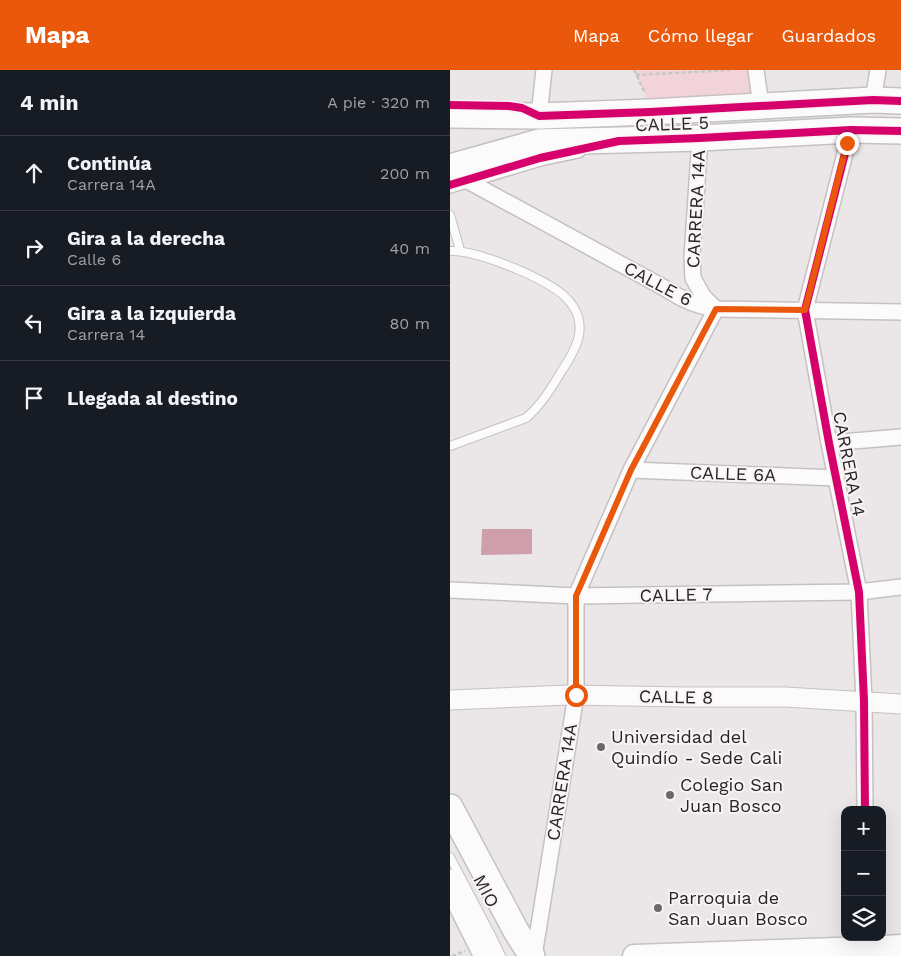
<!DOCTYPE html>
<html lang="es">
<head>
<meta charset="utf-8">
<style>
  :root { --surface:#171b24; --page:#20242c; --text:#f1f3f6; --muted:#9ea1a6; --line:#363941; --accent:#ea580c }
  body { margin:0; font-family:"Work Sans",sans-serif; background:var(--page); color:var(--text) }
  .controls { position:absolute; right:15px; bottom:15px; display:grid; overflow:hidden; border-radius:10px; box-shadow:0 5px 20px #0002 }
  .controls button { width:45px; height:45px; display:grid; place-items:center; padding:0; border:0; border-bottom:1px solid var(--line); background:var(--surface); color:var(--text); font:25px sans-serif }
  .stop { position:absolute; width:15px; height:15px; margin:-11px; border:4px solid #ea580c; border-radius:50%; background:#fff }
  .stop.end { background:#ea580c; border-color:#fff; box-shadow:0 1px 5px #0008 }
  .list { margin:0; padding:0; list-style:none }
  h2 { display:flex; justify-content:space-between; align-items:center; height:65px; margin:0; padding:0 20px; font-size:21px }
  h2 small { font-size:16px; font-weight:400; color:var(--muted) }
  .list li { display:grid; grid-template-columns:32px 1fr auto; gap:15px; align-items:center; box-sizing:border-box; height:75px; padding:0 20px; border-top:1px solid var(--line) }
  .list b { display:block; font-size:19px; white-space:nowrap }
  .list p { margin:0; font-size:16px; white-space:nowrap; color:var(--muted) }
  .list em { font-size:16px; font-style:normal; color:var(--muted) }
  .icon { flex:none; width:28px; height:28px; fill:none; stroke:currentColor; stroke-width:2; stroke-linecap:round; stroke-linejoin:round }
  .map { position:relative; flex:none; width:451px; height:886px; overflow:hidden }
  header { display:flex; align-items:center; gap:30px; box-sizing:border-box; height:70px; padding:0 25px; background:var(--accent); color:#fff }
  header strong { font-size:24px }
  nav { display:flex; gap:28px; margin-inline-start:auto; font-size:18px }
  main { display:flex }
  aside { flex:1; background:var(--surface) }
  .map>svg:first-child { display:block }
  .green { fill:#f3d3da }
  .water { fill:#ce9eaa }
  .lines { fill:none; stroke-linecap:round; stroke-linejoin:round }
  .service-casing { stroke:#c5c1c2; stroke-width:10 }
  .minor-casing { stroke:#c5c1c2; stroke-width:18 }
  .tertiary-casing { stroke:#c5c1c2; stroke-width:21 }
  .secondary-casing { stroke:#c5c1c2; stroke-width:25 }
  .primary-casing { stroke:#c5c1c2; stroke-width:28 }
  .path { stroke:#c8c7c8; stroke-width:2.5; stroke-dasharray:4 2.5; stroke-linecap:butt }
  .service { stroke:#fcfbfc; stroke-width:8 }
  .minor { stroke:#fcfbfc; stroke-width:15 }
  .tertiary { stroke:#fcfbfc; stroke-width:19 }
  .secondary { stroke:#fcfbfc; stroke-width:22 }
  .primary { stroke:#fcfbfc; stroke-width:25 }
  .cycleway-casing { stroke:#faf3f4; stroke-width:11 }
  .cycleway { stroke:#d6006c; stroke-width:8 }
  .route { stroke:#ea580c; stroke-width:6 }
  .poi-dot { fill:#6b6869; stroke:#faf3f4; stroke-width:2 }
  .labels { text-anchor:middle; stroke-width:4; stroke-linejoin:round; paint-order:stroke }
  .street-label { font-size:18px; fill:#262424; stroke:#faf3f4 }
  .poi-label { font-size:18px; fill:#262424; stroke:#faf3f4; text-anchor:start }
</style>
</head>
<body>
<header>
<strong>Mapa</strong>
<nav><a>Mapa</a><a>Cómo llegar</a><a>Guardados</a></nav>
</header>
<main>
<aside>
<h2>4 min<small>A pie · 320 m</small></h2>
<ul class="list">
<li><svg class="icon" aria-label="ahead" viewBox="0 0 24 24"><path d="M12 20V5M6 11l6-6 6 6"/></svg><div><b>Continúa</b><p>Carrera 14A</p></div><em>200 m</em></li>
<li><svg class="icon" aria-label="right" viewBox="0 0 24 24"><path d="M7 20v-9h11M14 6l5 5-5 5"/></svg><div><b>Gira a la derecha</b><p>Calle 6</p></div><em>40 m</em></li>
<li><svg class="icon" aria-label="left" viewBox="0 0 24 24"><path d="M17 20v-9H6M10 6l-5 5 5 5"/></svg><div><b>Gira a la izquierda</b><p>Carrera 14</p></div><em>80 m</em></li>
<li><svg class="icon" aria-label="arrive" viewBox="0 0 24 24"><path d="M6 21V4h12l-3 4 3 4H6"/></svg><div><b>Llegada al destino</b></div></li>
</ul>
</aside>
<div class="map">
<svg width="451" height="886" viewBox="0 0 451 886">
  <rect width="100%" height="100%" fill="#ebe6e8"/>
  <path class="green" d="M 184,0 L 306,0 L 311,36 L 200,42 L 193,19 Z"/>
  <path class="water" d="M 32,459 L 82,459 L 82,484 L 31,485 Z"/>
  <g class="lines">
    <defs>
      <g id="service">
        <path d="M 0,145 L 10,180"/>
        <path d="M 0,181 C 20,180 50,192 69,200 C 96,212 135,229 129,265 C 127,276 117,293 111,302 C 101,319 91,335 76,348 L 0,376"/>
        <path d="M 0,787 L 41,865 L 51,886"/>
      </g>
      <g id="minor">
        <path d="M 306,0 L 311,36"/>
        <path d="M 423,30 L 428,0"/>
        <path d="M 83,43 L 89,46 L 94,0"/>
        <path d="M 401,60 L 355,240 L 379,373 L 409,522 L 414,631 L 415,740"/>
        <path d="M 250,68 L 242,187 L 243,208 L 253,226 L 266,239"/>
        <path d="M 16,110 L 211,216 C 232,229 242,235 266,239 L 451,242"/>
        <path d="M 0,115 L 90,88 L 128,80"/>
        <path d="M 379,373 L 451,367"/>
        <path d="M 181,400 L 386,408"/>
        <path d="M 0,520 L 126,526 L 409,522 L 451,517"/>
        <path d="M 84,886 L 126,625 L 126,526 L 181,400 L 266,239"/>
      </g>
      <path id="tertiary" d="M 0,630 L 118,625 L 235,627 L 335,627 L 451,634"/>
      <path id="secondary" d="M 184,886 L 417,878 L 451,876"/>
      <g id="primary">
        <path d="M 0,45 L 89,46 L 200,42 L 423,30 L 451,31"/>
        <path d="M 0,97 L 89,72 L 250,68 L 401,60 L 451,61"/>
        <path d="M 0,737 L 66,861 L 82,886"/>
        <path d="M 0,812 L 37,886"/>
      </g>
    </defs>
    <use href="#service" class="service-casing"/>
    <use href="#minor" class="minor-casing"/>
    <use href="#tertiary" class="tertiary-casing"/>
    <use href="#secondary" class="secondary-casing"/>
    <use href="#primary" class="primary-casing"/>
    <g class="path">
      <path d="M 184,0 L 195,23"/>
      <path d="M 186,5 L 281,0"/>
      <path d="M 2,886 L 15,881"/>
    </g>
    <use href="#service" class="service"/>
    <use href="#minor" class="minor"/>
    <use href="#tertiary" class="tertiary"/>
    <use href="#secondary" class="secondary"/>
    <use href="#primary" class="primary"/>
    <defs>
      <g id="cycleway">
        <path d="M 0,35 L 59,36 L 72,38 L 89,46 L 200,42 L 423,30 L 451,31"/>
        <path d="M 401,60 L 355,240 L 379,373 L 409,522 L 414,631 L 415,740"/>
        <path d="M 0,115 L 90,88 L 169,71 L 250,68 L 401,60 L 451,61"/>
      </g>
    </defs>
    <use href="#cycleway" class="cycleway-casing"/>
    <use href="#cycleway" class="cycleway"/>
  </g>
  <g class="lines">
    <path class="route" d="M 126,625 L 126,526 L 181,400 L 266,239 L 355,240 L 397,73"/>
  </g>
  <g class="poi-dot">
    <circle cx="151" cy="677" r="5"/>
    <circle cx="220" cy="725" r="5"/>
    <circle cx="208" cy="838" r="5"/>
  </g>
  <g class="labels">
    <g class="street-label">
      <text transform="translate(222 54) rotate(-2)" y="6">CALLE 5</text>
      <text transform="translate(246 139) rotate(-87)" y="6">CARRERA 14A</text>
      <text transform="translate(208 214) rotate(28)" y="6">CALLE 6</text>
      <text transform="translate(399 394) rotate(79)" y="6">CARRERA 14</text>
      <text transform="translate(283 404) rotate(2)" y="6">CALLE 6A</text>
      <text transform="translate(226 525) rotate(-1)" y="6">CALLE 7</text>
      <text transform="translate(226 627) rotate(1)" y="6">CALLE 8</text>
      <text transform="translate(112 712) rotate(-81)" y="6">CARRERA 14A</text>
      <text transform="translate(36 821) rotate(62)" y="6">MIO</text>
    </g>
    <g class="poi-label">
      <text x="161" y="673">Universidad del<tspan x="161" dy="21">Quindío - Sede Cali</tspan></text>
      <text x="230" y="721">Colegio San<tspan x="230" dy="21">Juan Bosco</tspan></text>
      <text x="218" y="834">Parroquia de<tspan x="218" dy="21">San Juan Bosco</tspan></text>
    </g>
  </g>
</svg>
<div class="controls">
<button>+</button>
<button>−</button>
<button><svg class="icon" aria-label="layers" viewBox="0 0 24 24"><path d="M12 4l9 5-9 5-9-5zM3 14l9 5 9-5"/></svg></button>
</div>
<div class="stop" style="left:126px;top:625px"></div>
<div class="stop end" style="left:397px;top:73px"></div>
</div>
</main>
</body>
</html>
